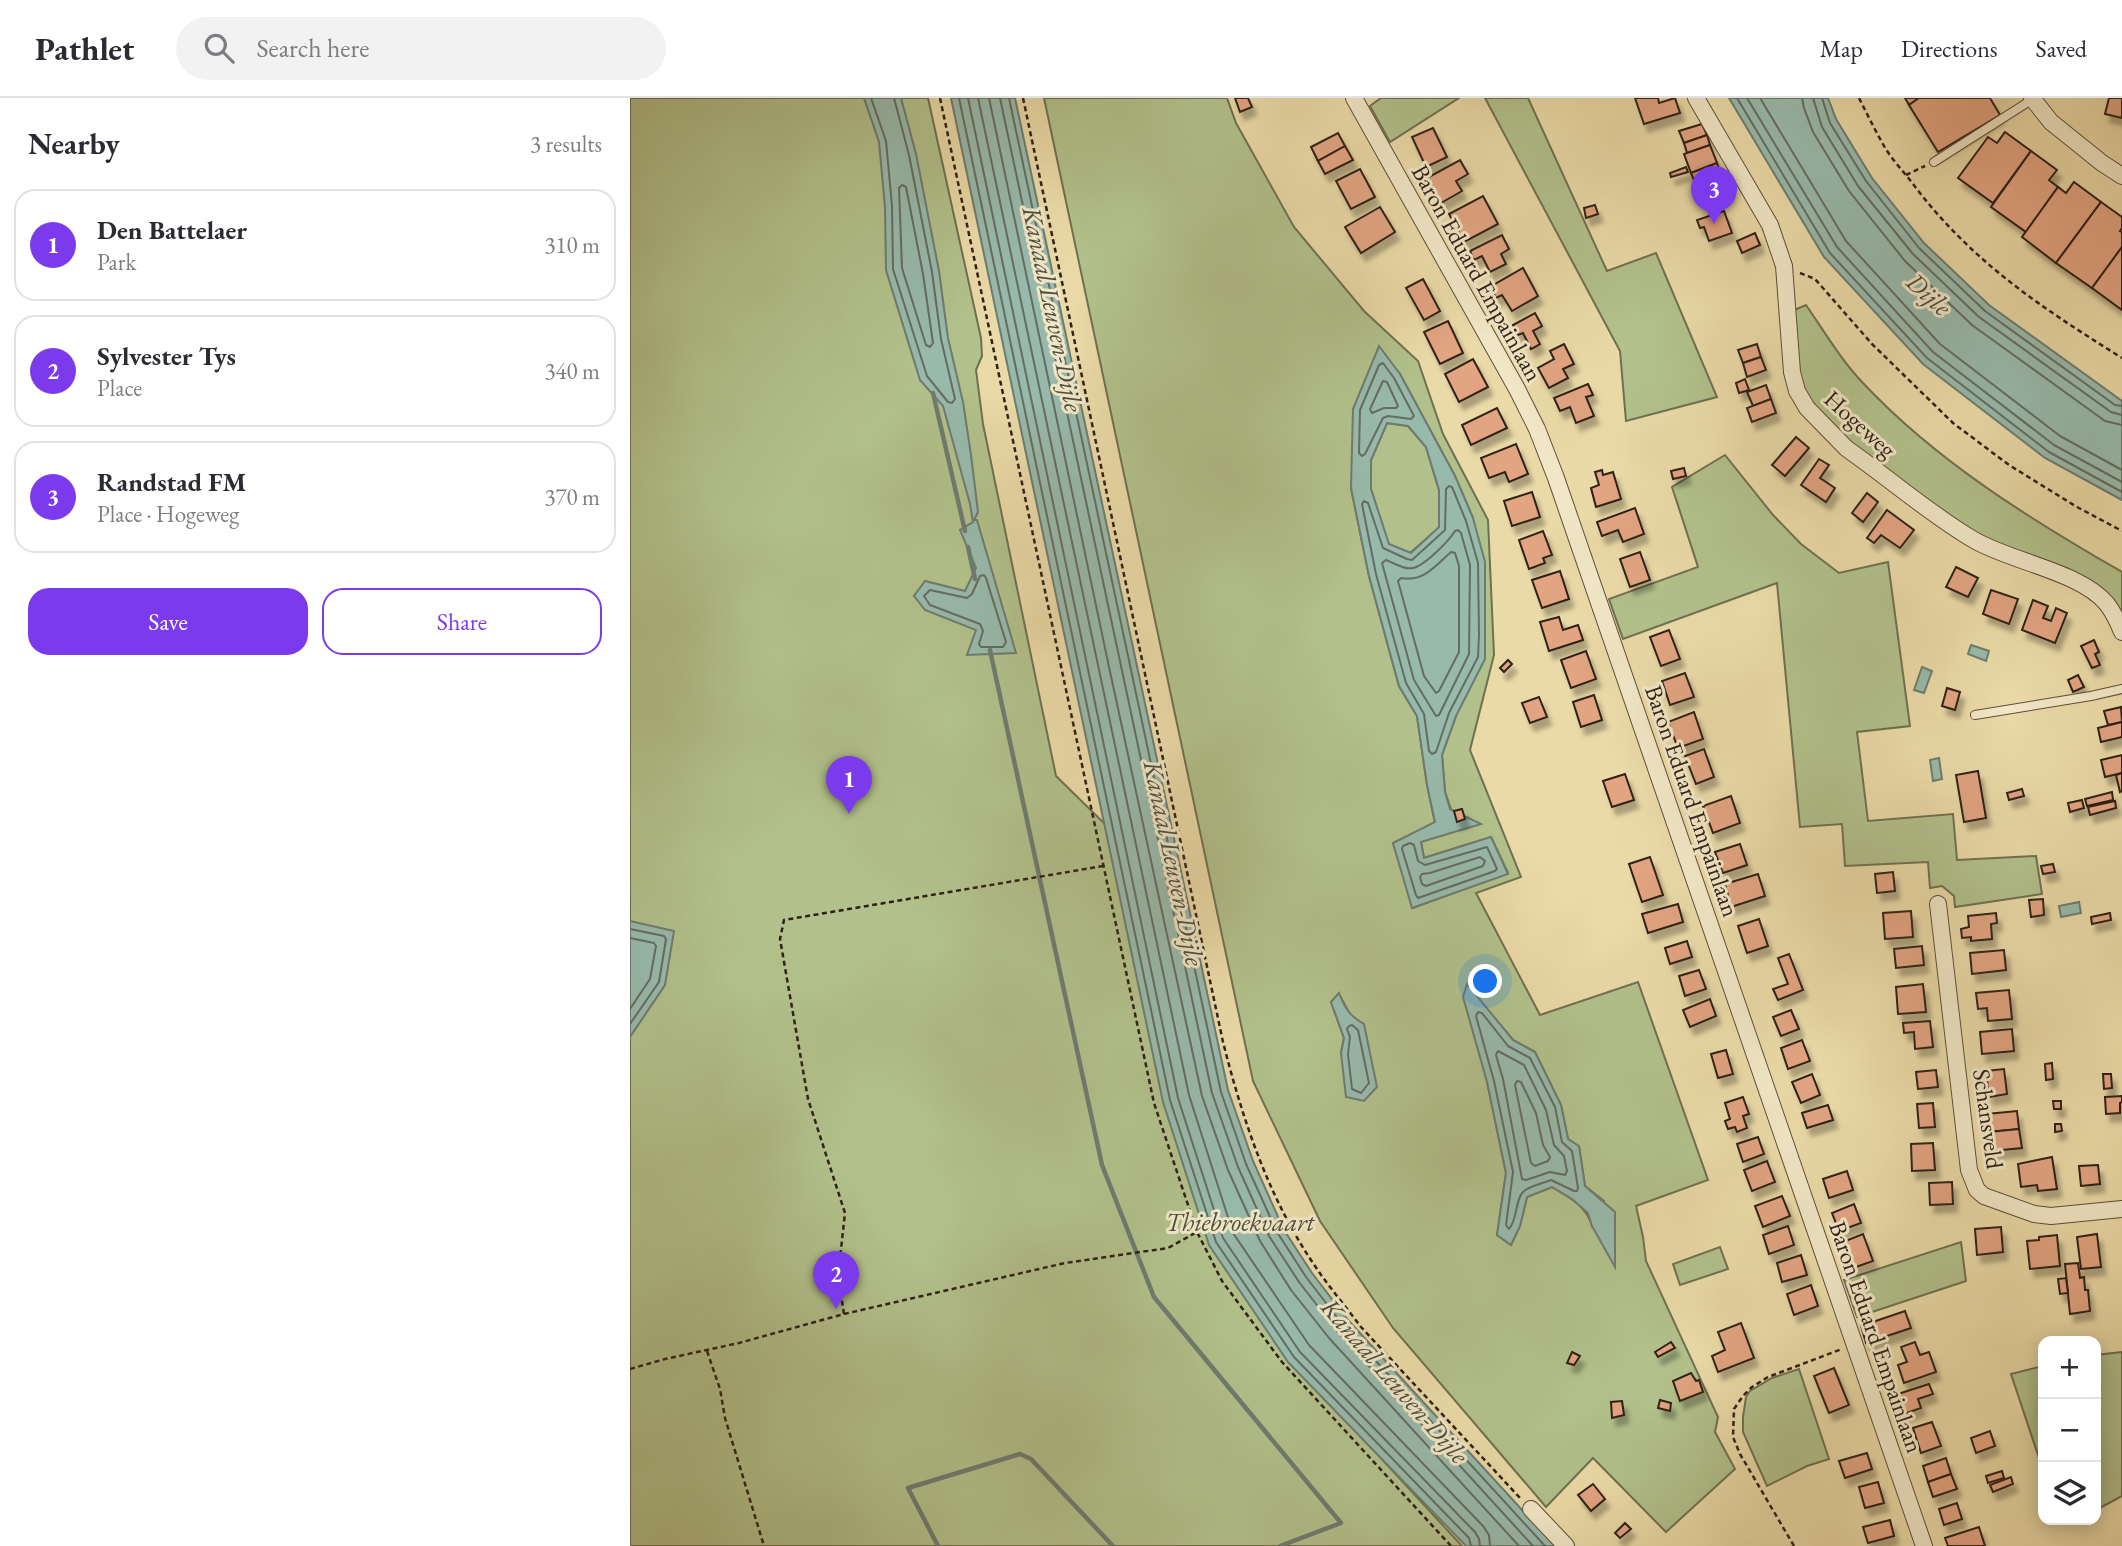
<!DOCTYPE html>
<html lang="en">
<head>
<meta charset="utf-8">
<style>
  :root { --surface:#fff; --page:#f2f2f3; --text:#2b2b33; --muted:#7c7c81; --line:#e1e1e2; --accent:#7c3aed }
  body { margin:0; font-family:"EB Garamond",serif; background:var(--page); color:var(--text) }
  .controls { position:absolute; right:21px; bottom:21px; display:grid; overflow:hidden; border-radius:14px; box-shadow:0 4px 18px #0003 }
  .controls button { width:63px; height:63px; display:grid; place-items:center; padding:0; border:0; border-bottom:2px solid var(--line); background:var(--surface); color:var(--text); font:35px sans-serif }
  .you { position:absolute; left:856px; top:884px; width:24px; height:24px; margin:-18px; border:5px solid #fff; border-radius:50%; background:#1a73e8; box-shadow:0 0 0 10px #1a73e833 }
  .badge { display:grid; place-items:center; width:46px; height:46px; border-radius:50%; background:var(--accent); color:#fff; font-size:23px; font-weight:700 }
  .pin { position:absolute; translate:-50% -58px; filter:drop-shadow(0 2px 4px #0008) }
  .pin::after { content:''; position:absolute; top:37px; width:24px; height:21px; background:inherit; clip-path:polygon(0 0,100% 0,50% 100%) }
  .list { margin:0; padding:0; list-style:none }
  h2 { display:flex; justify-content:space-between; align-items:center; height:91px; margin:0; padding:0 28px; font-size:30px }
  h2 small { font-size:23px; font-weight:400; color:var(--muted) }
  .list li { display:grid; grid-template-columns:46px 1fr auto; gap:21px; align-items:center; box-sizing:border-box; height:112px; margin:0 14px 14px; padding:0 14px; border:2px solid var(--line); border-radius:21px }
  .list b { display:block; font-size:26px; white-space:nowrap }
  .list p { margin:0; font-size:23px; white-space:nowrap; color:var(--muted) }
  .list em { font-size:23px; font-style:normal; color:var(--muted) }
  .actions { display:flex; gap:14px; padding:21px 28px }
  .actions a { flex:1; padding:16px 0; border:2px solid var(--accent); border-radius:21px; text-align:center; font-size:24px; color:var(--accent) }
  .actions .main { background:var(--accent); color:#fff }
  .icon { flex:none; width:38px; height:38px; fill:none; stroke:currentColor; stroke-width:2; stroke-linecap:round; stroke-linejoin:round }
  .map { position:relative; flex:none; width:1492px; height:1448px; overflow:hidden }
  header { display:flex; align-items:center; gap:42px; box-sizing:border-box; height:98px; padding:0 35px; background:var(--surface); border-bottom:2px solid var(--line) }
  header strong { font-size:33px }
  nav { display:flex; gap:38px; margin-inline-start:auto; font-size:24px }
  .search { width:490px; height:63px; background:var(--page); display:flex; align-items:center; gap:18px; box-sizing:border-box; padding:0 24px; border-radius:38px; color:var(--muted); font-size:26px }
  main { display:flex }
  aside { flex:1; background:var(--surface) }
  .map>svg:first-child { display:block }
  .green { fill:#b2c18b; stroke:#707050; stroke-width:2; fill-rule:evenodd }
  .water { fill:#98baac; stroke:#6e7c70; stroke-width:2; fill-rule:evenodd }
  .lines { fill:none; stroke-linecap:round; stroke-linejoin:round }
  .shore { stroke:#646d61; stroke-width:2 }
  .stream { stroke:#6e7c70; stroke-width:4.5 }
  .building { fill:#e2a481; stroke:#2f2016; stroke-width:2; filter:url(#shadow) }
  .lane-casing { stroke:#5e4e3a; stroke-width:10 }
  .street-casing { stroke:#5e4e3a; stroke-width:18 }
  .path { stroke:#2f2016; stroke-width:2.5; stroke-dasharray:5 3.5; stroke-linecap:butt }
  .lane { stroke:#f1e7c6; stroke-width:8 }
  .street { stroke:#f1e7c6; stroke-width:16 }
  .labels { text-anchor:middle; stroke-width:6; stroke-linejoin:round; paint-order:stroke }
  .street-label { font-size:24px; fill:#2f2016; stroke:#f1e7c6 }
  .water-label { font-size:26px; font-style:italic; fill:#4e4e43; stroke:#f1e7c6 }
</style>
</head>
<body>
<header>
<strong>Pathlet</strong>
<div class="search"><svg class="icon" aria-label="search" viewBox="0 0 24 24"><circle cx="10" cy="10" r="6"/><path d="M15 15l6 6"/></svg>Search here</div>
<nav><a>Map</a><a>Directions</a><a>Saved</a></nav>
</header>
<main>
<aside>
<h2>Nearby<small>3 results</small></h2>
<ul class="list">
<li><span class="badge">1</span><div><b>Den Battelaer</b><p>Park</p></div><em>310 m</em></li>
<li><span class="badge">2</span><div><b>Sylvester Tys</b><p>Place</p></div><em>340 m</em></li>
<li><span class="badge">3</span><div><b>Randstad FM</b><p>Place · Hogeweg</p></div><em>370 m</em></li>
</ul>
<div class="actions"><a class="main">Save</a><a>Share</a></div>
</aside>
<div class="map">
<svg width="1492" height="1448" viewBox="0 0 1492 1448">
  <defs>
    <filter id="shadow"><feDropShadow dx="4.5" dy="8" stdDeviation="2" flood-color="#0004"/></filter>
  </defs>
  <rect width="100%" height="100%" fill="#eadaa7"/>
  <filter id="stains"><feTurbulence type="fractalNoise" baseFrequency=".00286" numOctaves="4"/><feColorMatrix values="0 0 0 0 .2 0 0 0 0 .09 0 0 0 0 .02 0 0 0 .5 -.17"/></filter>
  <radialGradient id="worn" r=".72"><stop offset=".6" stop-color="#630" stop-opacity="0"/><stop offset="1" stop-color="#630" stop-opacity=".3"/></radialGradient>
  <g class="green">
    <path d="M 0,0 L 298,0 L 351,240 L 352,258 L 346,272 L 353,326 L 426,678 L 480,731 L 661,1263 L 832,1448 L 0,1448 Z"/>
    <path d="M 414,0 L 597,0 L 606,25 L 664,129 L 734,213 L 788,263 L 813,336 L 858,422 L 864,557 L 840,652 L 891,779 L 846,795 L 910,917 L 1008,884 L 1078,1082 L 1006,1108 L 1013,1139 L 1016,1163 L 1088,1319 L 1085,1334 L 1105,1371 L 1036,1434 L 963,1360 L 916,1409 L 763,1230 L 690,1123 L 623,983 ZM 770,276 L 825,378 L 843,420 L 826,618 L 812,657 L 815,694 L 821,711 L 791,744 L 794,760 L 861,739 L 878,775 L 783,810 L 763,745 L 805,725 L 797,687 L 787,618 L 769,588 L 739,478 L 721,390 ZM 837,887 L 883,942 L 905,954 L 931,1007 L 938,1041 L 949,1049 L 955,1088 L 974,1103 L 962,1128 C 956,1107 940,1100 922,1089 L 897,1099 L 890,1128 L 881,1147 L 867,1137 L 876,1075 ZM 709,896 L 721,918 L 711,955 L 714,940 L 701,904 Z"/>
    <path d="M 751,0 L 829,0 L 760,44 L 740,8 Z"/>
    <path d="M 855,0 L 898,0 L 977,173 L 1026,155 L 1087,299 L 996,323 L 990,253 Z"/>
    <path d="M 1176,207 C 1194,233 1211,262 1233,285 C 1306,363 1400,421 1492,474 L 1492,524 L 1485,511 L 1356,445 L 1206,334 L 1170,290 L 1162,213 Z"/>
    <path d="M 757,325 L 778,328 L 796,349 L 809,392 L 810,429 L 780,455 L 758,446 L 741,391 L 741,362 Z"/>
    <path d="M 1095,357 L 1143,417 L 1171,446 L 1209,475 L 1258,464 L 1280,628 L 1227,634 L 1238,723 L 1323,716 L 1327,762 L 1406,758 L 1412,796 L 1325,809 L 1324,798 L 1312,788 L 1300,790 L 1298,764 L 1215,768 L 1212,726 L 1170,729 L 1147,485 L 993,541 L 979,501 L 1068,469 L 1042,389 Z"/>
    <path d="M 1331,1144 L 1336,1183 L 1227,1219 L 1214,1182 Z"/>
    <path d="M 1090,1149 L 1098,1171 L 1050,1187 L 1043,1166 Z"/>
    <path d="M 1492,1254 L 1492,1398 L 1466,1412 L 1466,1257 Z"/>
    <path d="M 1413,1268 L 1413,1372 L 1381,1276 Z"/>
    <path d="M 1169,1271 L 1199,1361 L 1177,1368 L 1137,1388 L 1113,1334 L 1113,1319 L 1116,1299 L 1120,1293 L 1142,1280 Z"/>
  </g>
  <g class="water">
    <path d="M 234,0 L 271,0 L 286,56 L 309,173 L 318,240 L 333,304 L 341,357 L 348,414 L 344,422 L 347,422 L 386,555 L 337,557 L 346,532 L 295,512 L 284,498 L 295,483 L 335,493 L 346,470 L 330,432 L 343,424 L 340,406 L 313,308 L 290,282 L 256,172 L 255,109 L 249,44 Z"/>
    <path d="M 321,0 L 385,0 L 598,992 L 623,1063 L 654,1132 L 682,1175 L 718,1222 L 925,1448 L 836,1448 L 658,1264 L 579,1147 L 533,1004 Z"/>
    <path d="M 1099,0 L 1198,0 L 1206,21 L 1242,80 L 1294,145 L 1359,207 L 1492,303 L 1492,402 L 1415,360 L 1293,266 L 1194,159 Z"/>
    <path d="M 749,248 L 770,276 L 825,378 L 843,420 L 855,464 L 855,561 L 826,618 L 812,657 L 815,694 L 820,711 L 851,726 L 791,744 L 794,760 L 861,739 L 878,776 L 782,810 L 763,745 L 805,724 L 797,687 L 787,618 L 769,588 L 739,478 L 721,390 L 723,311 ZM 757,325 L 778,328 L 796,349 L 809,392 L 809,429 L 781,455 L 759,446 L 741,391 L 741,362 Z"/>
    <path d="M 1341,547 L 1359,553 L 1356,563 L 1338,556 Z"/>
    <path d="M 1292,569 L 1302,573 L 1294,595 L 1284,592 Z"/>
    <path d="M 1309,660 L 1312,681 L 1303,683 L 1300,662 Z"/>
    <path d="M 1449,804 L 1451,815 L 1431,819 L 1429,808 Z"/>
    <path d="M 0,823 L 44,833 L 35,887 L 0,939 Z"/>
    <path d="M 837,886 L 883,942 L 905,954 L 931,1007 L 938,1041 L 949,1048 L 955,1088 L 985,1114 L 985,1169 L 962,1128 L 958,1115 L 942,1101 L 922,1089 L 897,1099 L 890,1128 L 881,1147 L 867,1137 L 876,1075 L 857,984 L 833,899 Z"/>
    <path d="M 709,895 C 715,911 720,918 734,926 L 747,989 L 734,1003 L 716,999 L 711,955 L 714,940 L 701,904 Z"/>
  </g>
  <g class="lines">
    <g class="shore">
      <path d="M 241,0 L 256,43 L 262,108 L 263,171 L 297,278 L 318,304 L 322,305 L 325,301 L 311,241 L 302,174 L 279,57 L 264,0"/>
      <path d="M 329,0 L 540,1002 L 586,1144 L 664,1259 L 839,1440 L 841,1448"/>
      <path d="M 338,0 L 548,1000 L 593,1140 L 670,1254 L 845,1434 L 849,1441 L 850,1448"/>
      <path d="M 348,0 L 559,997 L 603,1135 L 679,1247 L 853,1428 L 859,1437 L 860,1448"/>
      <path d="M 359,0 L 479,569 L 572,998 L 598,1072 L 630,1143 L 661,1192 L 699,1240 L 889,1448"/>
      <path d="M 370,0 L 582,995 L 608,1069 L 639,1138 L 669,1184 L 707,1233 L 903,1448"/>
      <path d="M 379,0 L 591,994 L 616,1066 L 647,1134 L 676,1179 L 713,1227 L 915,1448"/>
      <path d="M 1107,0 L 1200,155 L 1297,260 L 1419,354 L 1492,394"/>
      <path d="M 1117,0 L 1207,149 L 1303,254 L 1424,347 L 1492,384"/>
      <path d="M 1130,0 L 1216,143 L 1310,246 L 1430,338 L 1492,372"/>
      <path d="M 1172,0 L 1174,10 L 1183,34 L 1219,93 L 1275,163 L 1342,227 L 1475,323 L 1492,327"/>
      <path d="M 1183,0 L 1192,29 L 1228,88 L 1283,156 L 1349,219 L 1481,314 L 1492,317"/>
      <path d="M 1192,0 L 1200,25 L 1236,83 L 1289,150 L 1355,213 L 1485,307 L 1492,308"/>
      <path d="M 272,87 L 276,89 L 293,176 L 303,245 L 300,249 L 296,247 L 272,170 L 269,90 Z"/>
      <path d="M 753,265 L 764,280 L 784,318 L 781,321 L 758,318 L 753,320 L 735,356 L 732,358 L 729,355 L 730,312 L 749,267 Z"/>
      <path d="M 753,283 L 757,284 L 768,308 L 766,310 L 754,310 L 742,315 L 740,311 Z"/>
      <path d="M 819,388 L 822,389 L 836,423 L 848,465 L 849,537 L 848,559 L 819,615 L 806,654 L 802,656 L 799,653 L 794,616 L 776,585 L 746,476 L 732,406 L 734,403 L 738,405 L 753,450 L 777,461 L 782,462 L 815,432 L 816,391 Z"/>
      <path d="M 828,432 L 831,435 L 840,467 L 839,556 L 809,617 L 806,618 L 784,582 L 752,465 L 756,462 C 764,465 774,472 783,470 C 794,468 819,443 825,433 Z"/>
      <path d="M 821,454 L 825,455 L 829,468 L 829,554 L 809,593 L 806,595 L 794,578 L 768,483 L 771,480 C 794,484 805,468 821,454 Z"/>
      <path d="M 354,477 L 356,480 L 376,544 L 373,549 L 351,549 L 349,546 L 353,533 L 350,526 L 300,507 L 294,498 L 300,492 L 337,500 L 342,496 L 350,478 Z"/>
      <path d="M 780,745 L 784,747 L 788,763 L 795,767 L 857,749 L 867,771 L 865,773 L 788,800 L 786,797 L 772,751 L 773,748 Z"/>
      <path d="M 850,759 L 855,763 L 853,768 L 796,788 L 792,786 L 790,779 L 792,776 L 800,775 Z"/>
      <path d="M 0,831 L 34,838 L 36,841 L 29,884 L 0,926"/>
      <path d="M 0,840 L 24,845 L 26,848 L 20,881 L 0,911"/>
      <path d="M 848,914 L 852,915 L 878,948 L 900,960 L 925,1009 L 932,1044 L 942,1053 L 948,1090 L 947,1093 L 944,1093 L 921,1082 C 914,1085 900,1088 894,1093 C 885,1100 888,1121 879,1131 L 876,1127 L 883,1074 L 864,983 L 846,918 Z"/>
      <path d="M 719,928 L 722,927 L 728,932 L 739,985 L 731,995 L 722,991 L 718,956 L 720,939 L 717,931 Z"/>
      <path d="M 868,953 L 894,967 L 916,1012 L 924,1047 L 934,1058 L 937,1073 L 935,1077 L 920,1074 L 896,1082 L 892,1081 L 873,981 L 866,957 Z"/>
      <path d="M 887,983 L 891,984 L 906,1015 L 913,1047 L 920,1059 L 918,1063 L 905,1068 L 901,1065 L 885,987 Z"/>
    </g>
    <g class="stream">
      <path d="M 303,295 L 335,433"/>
      <path d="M 338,449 L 345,481"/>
      <path d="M 360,552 L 472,1067 L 524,1199 L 711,1425 L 650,1448"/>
      <path d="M 308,1448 L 278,1390 L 390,1356 L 401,1361 L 483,1448"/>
    </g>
  </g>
  <g class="building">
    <path d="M 605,0 L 618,0 L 622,9 L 610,14 Z"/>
    <path d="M 1005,0 L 1028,0 L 1029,5 L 1045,0 L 1050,15 L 1014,26 Z"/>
    <path d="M 1275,0 L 1289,0 L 1279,7 Z"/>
    <path d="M 1289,0 L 1360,0 L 1370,17 L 1308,54 L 1279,7 Z"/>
    <path d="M 1479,0 L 1492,0 L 1492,20 L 1475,16 Z"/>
    <path d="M 1072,26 L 1077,37 L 1054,45 L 1049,33 Z"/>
    <path d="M 803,30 L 817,59 L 796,69 L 782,39 Z"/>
    <path d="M 1375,34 L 1401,53 L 1363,105 L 1328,80 L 1358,39 L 1367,45 Z"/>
    <path d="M 708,35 L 715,48 L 688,63 L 681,49 Z"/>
    <path d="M 1077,37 L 1080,47 L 1057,55 L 1054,45 Z"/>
    <path d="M 1080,47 L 1087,65 L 1061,75 L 1054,56 Z"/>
    <path d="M 715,48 L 723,62 L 695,76 L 688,63 Z"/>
    <path d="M 1401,53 L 1427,72 L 1419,82 L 1428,89 L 1396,134 L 1361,109 Z"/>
    <path d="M 830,62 L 838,76 L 826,83 L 832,93 L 811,105 L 797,80 Z"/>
    <path d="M 1087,65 L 1098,96 L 1073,103 L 1061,75 Z"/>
    <path d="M 1056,69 L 1058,74 L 1041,79 L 1040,75 Z"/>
    <path d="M 730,71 L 745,99 L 721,111 L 706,83 Z"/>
    <path d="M 1444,84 L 1471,104 L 1426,165 L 1392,139 L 1428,89 L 1436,95 Z"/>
    <path d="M 853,98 L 868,126 L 834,144 L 819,116 Z"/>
    <path d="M 1471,104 L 1492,119 L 1492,130 L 1490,133 L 1492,134 L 1492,149 L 1462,190 L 1426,165 Z"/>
    <path d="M 965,107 L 968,116 L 956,120 L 954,110 Z"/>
    <path d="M 750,109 L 765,134 L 731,155 L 715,129 Z"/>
    <path d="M 1094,113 L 1102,135 L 1079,143 L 1074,129 L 1070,130 L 1067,122 Z"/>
    <path d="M 1125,135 L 1130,147 L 1112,155 L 1107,143 Z"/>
    <path d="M 872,137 L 879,151 L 871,156 L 876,166 L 860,174 L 852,158 L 844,162 L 840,153 Z"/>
    <path d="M 1492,149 L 1492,212 L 1462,190 Z"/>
    <path d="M 893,170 L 908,198 L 882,213 L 872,197 L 866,200 L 860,189 Z"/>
    <path d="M 793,181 L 810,213 L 794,222 L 776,190 Z"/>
    <path d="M 905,215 L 912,228 L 903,233 L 910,246 L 901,251 L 893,235 L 888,237 L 883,227 Z"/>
    <path d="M 818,223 L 833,255 L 810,266 L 794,234 Z"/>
    <path d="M 934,246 L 944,266 L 933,271 L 938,280 L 919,290 L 908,270 L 924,261 L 920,253 Z"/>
    <path d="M 1127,246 L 1131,259 L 1113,265 L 1108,252 Z"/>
    <path d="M 1131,259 L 1136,272 L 1117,279 L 1113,265 Z"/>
    <path d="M 843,261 L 858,289 L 829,304 L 815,276 Z"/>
    <path d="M 1115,281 L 1119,292 L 1109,295 L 1106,285 Z"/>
    <path d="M 958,286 L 963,297 L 956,299 L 964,318 L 946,325 L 940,309 L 930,313 L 924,300 Z"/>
    <path d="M 1136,287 L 1141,301 L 1123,308 L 1117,294 Z"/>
    <path d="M 1141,301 L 1146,315 L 1122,324 L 1117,310 Z"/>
    <path d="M 867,310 L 877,330 L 841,347 L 832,327 Z"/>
    <path d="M 1166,339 L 1179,350 L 1155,378 L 1142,367 Z"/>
    <path d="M 886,346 L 898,376 L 879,384 L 875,374 L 859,380 L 851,360 Z"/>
    <path d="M 1189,361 L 1199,367 L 1190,380 L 1205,390 L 1196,404 L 1171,387 Z"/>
    <path d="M 1054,370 L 1056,378 L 1043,381 L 1041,373 Z"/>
    <path d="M 972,372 L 973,377 L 983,374 L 991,401 L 966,409 L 961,390 L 969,387 L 965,374 Z"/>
    <path d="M 902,394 L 910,419 L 882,428 L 874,403 Z"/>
    <path d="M 1237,395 L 1248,404 L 1233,424 L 1222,415 Z"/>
    <path d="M 1005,410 L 1014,436 L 993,444 L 988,432 L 972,438 L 967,424 Z"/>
    <path d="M 1257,412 L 1284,432 L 1270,450 L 1251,437 L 1244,445 L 1237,440 Z"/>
    <path d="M 913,433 L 922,457 L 913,460 L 915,465 L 899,471 L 889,442 Z"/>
    <path d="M 1010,454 L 1020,482 L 1000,489 L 990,461 Z"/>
    <path d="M 1326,469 L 1348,480 L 1338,499 L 1316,489 Z"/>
    <path d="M 930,473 L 939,501 L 912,510 L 902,482 Z"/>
    <path d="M 1361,492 L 1388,501 L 1379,526 L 1353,516 Z"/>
    <path d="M 1403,502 L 1418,508 L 1413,520 L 1421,523 L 1426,510 L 1437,515 L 1425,545 L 1392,532 Z"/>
    <path d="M 929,519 L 933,532 L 948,527 L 953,542 L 919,553 L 910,524 Z"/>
    <path d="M 1039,532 L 1050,561 L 1031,568 L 1020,539 Z"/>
    <path d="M 1464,542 L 1469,554 L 1465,556 L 1470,567 L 1462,570 L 1451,548 Z"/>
    <path d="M 956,553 L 966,581 L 941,590 L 931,562 Z"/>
    <path d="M 878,562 L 882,566 L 874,574 L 870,570 Z"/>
    <path d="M 1055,575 L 1064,599 L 1040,607 L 1032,583 Z"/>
    <path d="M 1448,577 L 1454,589 L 1443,594 L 1438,582 Z"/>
    <path d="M 1317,590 L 1330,594 L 1325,612 L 1312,608 Z"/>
    <path d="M 964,597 L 972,622 L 951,629 L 943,604 Z"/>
    <path d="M 909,599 L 917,619 L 900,625 L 892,605 Z"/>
    <path d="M 1491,609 L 1492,624 L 1478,627 L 1474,613 Z"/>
    <path d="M 1064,614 L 1073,641 L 1048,650 L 1038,624 Z"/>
    <path d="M 1492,624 L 1492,639 L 1471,644 L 1468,630 Z"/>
    <path d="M 1074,651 L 1084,679 L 1066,686 L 1055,658 Z"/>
    <path d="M 1492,657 L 1492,675 L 1475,679 L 1471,662 Z"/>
    <path d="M 1348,673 L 1356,720 L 1334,724 L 1326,677 Z"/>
    <path d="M 1492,675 L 1492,693 L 1490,694 L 1486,677 Z"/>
    <path d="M 995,676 L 1004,702 L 982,709 L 973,683 Z"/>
    <path d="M 1392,691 L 1394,698 L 1379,702 L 1377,695 Z"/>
    <path d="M 1482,694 L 1483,702 L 1457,708 L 1455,701 Z"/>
    <path d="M 1101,698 L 1110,725 L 1083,735 L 1073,708 Z"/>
    <path d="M 1452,702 L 1454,710 L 1440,714 L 1438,705 Z"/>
    <path d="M 1485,703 L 1486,710 L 1460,717 L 1458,709 Z"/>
    <path d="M 832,711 L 835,721 L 827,724 L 824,713 Z"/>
    <path d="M 1110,746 L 1117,767 L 1093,775 L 1085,754 Z"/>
    <path d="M 1020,759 L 1033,797 L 1012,804 L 999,766 Z"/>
    <path d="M 1423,766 L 1425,774 L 1413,776 L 1411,768 Z"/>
    <path d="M 1263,774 L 1265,793 L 1247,795 L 1245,776 Z"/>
    <path d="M 1128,776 L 1135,798 L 1101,809 L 1095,786 Z"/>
    <path d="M 1413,801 L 1414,817 L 1401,819 L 1399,802 Z"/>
    <path d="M 1048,806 L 1053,824 L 1018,835 L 1012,816 Z"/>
    <path d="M 1281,813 L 1283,839 L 1255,841 L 1253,815 Z"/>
    <path d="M 1366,815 L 1367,825 L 1361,826 L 1362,841 L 1341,843 L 1341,839 L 1332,840 L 1331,831 L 1339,829 L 1338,818 Z"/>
    <path d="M 1480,815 L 1481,822 L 1462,826 L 1461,819 Z"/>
    <path d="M 1129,821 L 1138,848 L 1117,855 L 1108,828 Z"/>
    <path d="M 1057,843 L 1062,859 L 1040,866 L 1035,850 Z"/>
    <path d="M 1292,848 L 1294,867 L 1266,870 L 1264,851 Z"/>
    <path d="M 1374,852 L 1376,872 L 1342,876 L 1340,855 Z"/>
    <path d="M 1159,856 L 1173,892 L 1148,902 L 1143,891 L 1158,886 L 1148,860 Z"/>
    <path d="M 1069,872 L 1076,891 L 1055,898 L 1049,878 Z"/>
    <path d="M 1293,886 L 1296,914 L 1268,916 L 1266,889 Z"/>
    <path d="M 1379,892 L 1382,921 L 1358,923 L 1357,910 L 1348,911 L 1346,895 Z"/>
    <path d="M 1080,901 L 1086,918 L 1060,929 L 1053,912 Z"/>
    <path d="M 1161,912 L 1169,931 L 1151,938 L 1143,919 Z"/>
    <path d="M 1300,923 L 1303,949 L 1285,951 L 1284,934 L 1274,935 L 1273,925 Z"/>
    <path d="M 1382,931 L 1384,953 L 1352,956 L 1350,934 Z"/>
    <path d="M 1172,942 L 1180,963 L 1158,971 L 1151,950 Z"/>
    <path d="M 1096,952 L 1103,976 L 1088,980 L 1081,956 Z"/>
    <path d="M 1422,965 L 1423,981 L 1416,982 L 1415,966 Z"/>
    <path d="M 1374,971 L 1377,996 L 1359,999 L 1356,973 Z"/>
    <path d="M 1306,972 L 1308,989 L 1288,991 L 1286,974 Z"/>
    <path d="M 1182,976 L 1190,997 L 1171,1005 L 1162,984 Z"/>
    <path d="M 1473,976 L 1481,976 L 1482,990 L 1474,991 Z"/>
    <path d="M 1492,998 L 1492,1004 L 1490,1005 L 1490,1015 L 1476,1016 L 1475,999 Z"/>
    <path d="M 1113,999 L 1119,1016 L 1113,1018 L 1117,1030 L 1107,1034 L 1105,1029 L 1098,1031 L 1095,1023 L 1100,1021 L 1095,1005 Z"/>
    <path d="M 1423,1003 L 1431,1003 L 1431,1011 L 1424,1011 Z"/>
    <path d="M 1303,1005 L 1305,1029 L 1289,1030 L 1287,1006 Z"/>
    <path d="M 1198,1007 L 1203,1022 L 1177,1030 L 1172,1015 Z"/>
    <path d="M 1387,1013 L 1389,1031 L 1359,1034 L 1357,1016 Z"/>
    <path d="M 1425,1026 L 1431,1026 L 1432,1033 L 1425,1034 Z"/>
    <path d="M 1389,1031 L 1392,1050 L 1362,1053 L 1359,1034 Z"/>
    <path d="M 1128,1039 L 1134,1056 L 1113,1064 L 1107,1046 Z"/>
    <path d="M 1303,1045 L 1305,1072 L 1282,1073 L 1281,1046 Z"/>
    <path d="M 1422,1059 L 1427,1091 L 1408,1093 L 1407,1087 L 1391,1089 L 1388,1066 Z"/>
    <path d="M 1137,1063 L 1145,1084 L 1122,1093 L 1114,1072 Z"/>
    <path d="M 1468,1067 L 1470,1086 L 1451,1088 L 1449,1068 Z"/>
    <path d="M 1217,1073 L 1223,1092 L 1199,1100 L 1193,1081 Z"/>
    <path d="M 1322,1084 L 1323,1106 L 1300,1107 L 1299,1085 Z"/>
    <path d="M 1152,1098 L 1160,1118 L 1133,1129 L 1125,1108 Z"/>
    <path d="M 1224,1106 L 1231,1125 L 1209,1133 L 1202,1115 Z"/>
    <path d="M 1158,1128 L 1164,1147 L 1139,1156 L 1133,1137 Z"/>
    <path d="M 1371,1129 L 1373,1154 L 1347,1157 L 1345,1131 Z"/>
    <path d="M 1233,1136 L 1243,1163 L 1223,1170 L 1213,1144 Z"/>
    <path d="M 1467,1136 L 1471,1169 L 1451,1171 L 1447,1139 Z"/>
    <path d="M 1427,1137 L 1430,1168 L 1400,1171 L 1397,1143 L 1409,1142 L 1409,1139 Z"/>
    <path d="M 1171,1157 L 1177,1177 L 1152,1184 L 1147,1165 Z"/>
    <path d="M 1448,1165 L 1450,1180 L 1454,1179 L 1455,1192 L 1458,1192 L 1460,1213 L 1440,1216 L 1435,1166 Z"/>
    <path d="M 1436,1180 L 1438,1195 L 1430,1196 L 1428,1181 Z"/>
    <path d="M 1181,1187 L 1188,1208 L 1164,1217 L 1157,1196 Z"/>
    <path d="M 1275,1213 L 1281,1230 L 1236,1245 L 1231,1228 Z"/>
    <path d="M 1111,1225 L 1124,1260 L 1088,1274 L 1082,1258 L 1095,1252 L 1088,1234 Z"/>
    <path d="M 1041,1244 L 1045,1250 L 1028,1259 L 1025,1254 Z"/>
    <path d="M 1285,1244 L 1290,1257 L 1299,1254 L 1306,1274 L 1274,1285 L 1268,1267 L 1277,1264 L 1271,1249 Z"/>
    <path d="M 942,1254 L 950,1258 L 944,1267 L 937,1265 Z"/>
    <path d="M 1204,1270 L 1219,1307 L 1199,1315 L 1184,1278 Z"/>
    <path d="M 1061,1275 L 1066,1283 L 1069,1282 L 1073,1294 L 1050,1303 L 1043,1283 Z"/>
    <path d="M 1299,1286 L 1303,1296 L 1288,1301 L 1291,1310 L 1271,1317 L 1265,1297 Z"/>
    <path d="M 1030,1302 L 1041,1305 L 1040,1313 L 1028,1310 Z"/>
    <path d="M 992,1303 L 994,1317 L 982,1320 L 981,1304 Z"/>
    <path d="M 1302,1324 L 1311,1348 L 1291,1355 L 1283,1330 Z"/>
    <path d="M 1360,1333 L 1365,1348 L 1346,1355 L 1341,1340 Z"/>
    <path d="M 1237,1355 L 1242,1371 L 1215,1380 L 1209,1363 Z"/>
    <path d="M 1316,1360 L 1321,1376 L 1298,1384 L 1293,1368 Z"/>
    <path d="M 1372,1373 L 1374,1380 L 1358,1385 L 1356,1378 Z"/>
    <path d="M 1321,1376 L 1327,1391 L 1303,1399 L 1298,1384 Z"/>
    <path d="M 1381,1379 L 1383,1386 L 1363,1394 L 1360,1387 Z"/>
    <path d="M 1248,1384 L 1254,1405 L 1235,1410 L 1229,1389 Z"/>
    <path d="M 963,1386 L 975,1401 L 961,1413 L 948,1397 Z"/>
    <path d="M 1327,1405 L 1332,1421 L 1314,1427 L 1309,1411 Z"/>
    <path d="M 1260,1422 L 1264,1438 L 1238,1445 L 1233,1429 Z"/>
    <path d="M 995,1425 L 1001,1431 L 990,1440 L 985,1435 Z"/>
    <path d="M 1349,1429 L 1355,1448 L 1318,1448 L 1315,1440 Z"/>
  </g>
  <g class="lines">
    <defs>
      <g id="lane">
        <path d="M 1304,64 L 1403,1"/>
        <path d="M 1345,617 L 1461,598 L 1492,591"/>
      </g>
      <g id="street">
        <path d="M 724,0 L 887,291 L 907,331 L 926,380 L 1294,1448"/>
        <path d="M 1066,0 L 1140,127 L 1154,168 L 1162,274 L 1167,293 L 1177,310 L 1216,350 L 1231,361 C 1267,387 1306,420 1344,442 C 1382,464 1451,474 1477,506 C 1484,515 1488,524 1492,534"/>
        <path d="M 1402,0 L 1421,24 L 1472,65 L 1492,78"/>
        <path d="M 1308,806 L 1339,1072 L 1347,1092 L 1354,1098 L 1404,1116 L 1421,1118 L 1492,1111"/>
        <path d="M 901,1411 L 936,1448"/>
      </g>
    </defs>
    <use href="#lane" class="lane-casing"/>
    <use href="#street" class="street-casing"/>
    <g class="path">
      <path d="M 310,0 L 524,1005 L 567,1134 L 592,1183 L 652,1264 L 821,1448"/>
      <path d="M 393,0 L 593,944 C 613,1023 639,1101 685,1168 C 699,1189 716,1209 731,1229 L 891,1401"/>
      <path d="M 1229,0 C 1237,16 1245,32 1254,48 C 1261,60 1271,71 1280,82 C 1339,162 1409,208 1492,260"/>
      <path d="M 1276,77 L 1295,68"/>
      <path d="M 1170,175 L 1185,181 L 1242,246 L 1323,325 L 1379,367 L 1447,409 L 1492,433"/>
      <path d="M 214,1216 L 208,1178 L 215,1115 L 178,1001 L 150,841 L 154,822 L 473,768"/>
      <path d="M 77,1253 L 90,1291 L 95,1320 L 134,1448"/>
      <path d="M 0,1271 L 35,1261 L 109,1245 L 214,1216 L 435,1165 L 538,1150 L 567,1134"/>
      <path d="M 1164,1448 L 1110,1356 L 1103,1339 L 1104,1311 L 1113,1298 L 1122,1289 L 1138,1279 L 1212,1251"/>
    </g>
    <use href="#lane" class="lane"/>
    <use href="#street" class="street"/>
  </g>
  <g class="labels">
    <g class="street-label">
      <text transform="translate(847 175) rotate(61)" y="8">Baron Eduard Empainlaan</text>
      <text transform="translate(1230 326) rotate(42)" y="8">Hogeweg</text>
      <text transform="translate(1062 703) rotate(71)" y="8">Baron Eduard Empainlaan</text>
      <text transform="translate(1358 1021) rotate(82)" y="8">Schansveld</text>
      <text transform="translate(1246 1239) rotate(71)" y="8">Baron Eduard Empainlaan</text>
    </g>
    <g class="water-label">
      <text transform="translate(1299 196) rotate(42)" y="9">Dijle</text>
      <text transform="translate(423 211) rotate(78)" y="9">Kanaal Leuven-Dijle</text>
      <text transform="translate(544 765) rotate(78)" y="9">Kanaal Leuven-Dijle</text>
      <text x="610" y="1133">Thiebroekvaart</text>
      <text transform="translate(765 1283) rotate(49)" y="9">Kanaal Leuven-Dijle</text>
    </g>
  </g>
  <rect width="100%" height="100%" filter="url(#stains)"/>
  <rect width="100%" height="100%" fill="url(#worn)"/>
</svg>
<div class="controls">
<button>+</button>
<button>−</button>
<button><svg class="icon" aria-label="layers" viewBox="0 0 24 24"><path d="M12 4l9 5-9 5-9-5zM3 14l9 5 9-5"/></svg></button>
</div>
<div class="you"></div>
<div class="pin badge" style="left:219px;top:716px">1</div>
<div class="pin badge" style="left:206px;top:1211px">2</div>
<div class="pin badge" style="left:1084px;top:126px">3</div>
</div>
</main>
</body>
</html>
